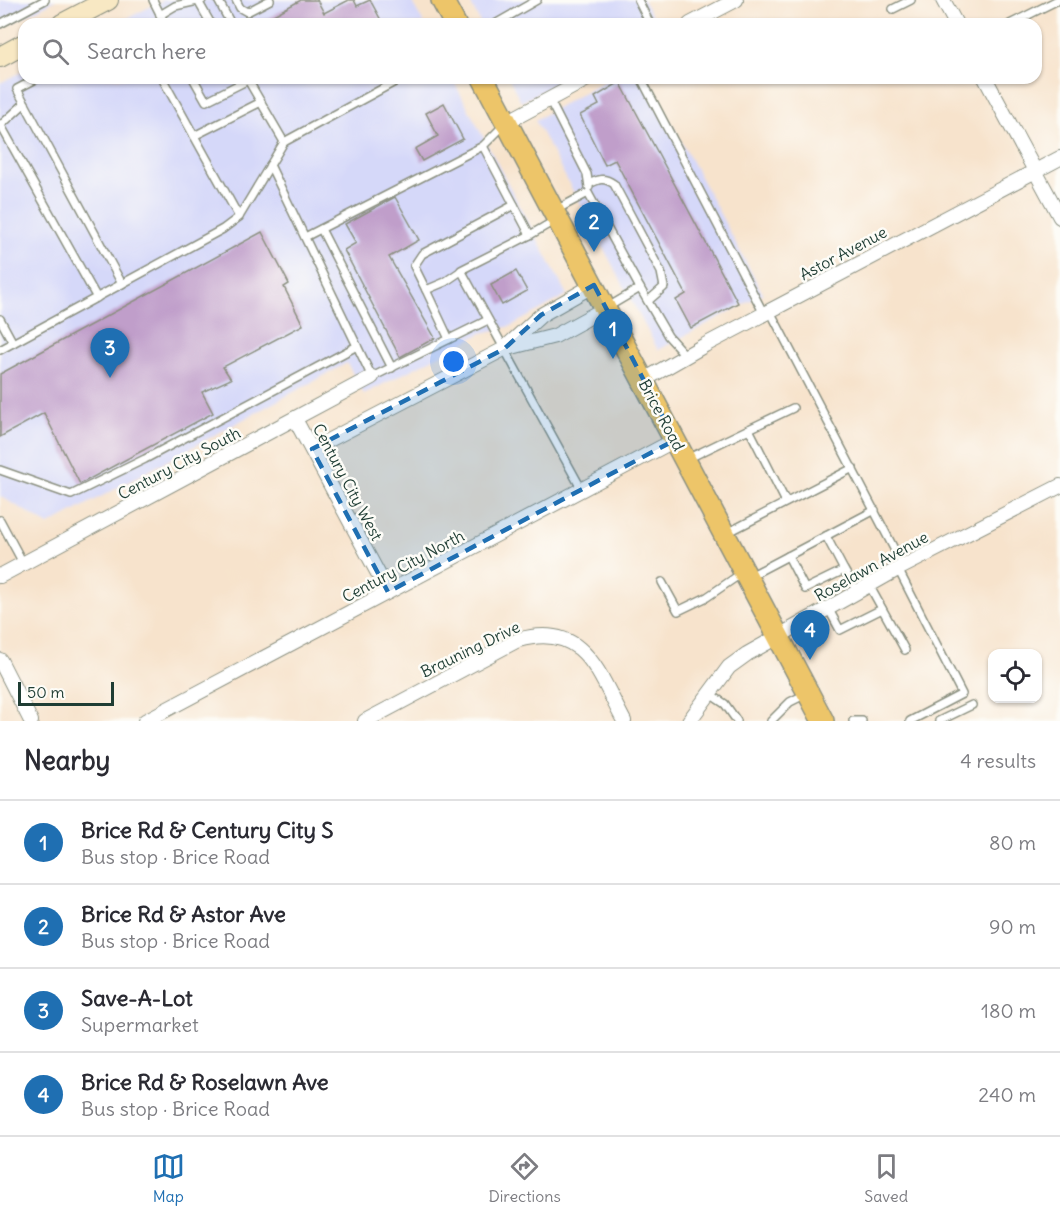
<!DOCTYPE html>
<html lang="en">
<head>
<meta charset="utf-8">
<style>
  :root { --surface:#fff; --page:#f2f2f3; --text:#2b2b33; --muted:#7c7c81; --line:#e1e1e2; --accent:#1f6fb2 }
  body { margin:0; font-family:Delius,sans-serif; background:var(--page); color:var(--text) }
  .controls { position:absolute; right:18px; bottom:18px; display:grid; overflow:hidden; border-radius:12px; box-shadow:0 2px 4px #0004 }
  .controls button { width:54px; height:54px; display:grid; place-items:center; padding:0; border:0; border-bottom:2px solid var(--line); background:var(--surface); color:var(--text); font:30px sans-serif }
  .scale { position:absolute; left:18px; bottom:15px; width:96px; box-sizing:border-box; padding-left:6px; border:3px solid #1f3d34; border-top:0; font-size:16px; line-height:21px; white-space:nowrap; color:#1f3d34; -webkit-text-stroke:4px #fdfcf7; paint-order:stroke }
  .you { position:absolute; left:454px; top:362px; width:21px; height:21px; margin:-15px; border:4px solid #fff; border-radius:50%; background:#1a73e8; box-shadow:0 0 0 9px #1a73e833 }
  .badge { display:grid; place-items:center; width:39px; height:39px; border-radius:50%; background:var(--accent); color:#fff; font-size:20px; font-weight:700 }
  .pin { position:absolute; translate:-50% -50px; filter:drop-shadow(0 2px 3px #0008) }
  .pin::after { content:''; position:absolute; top:32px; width:21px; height:18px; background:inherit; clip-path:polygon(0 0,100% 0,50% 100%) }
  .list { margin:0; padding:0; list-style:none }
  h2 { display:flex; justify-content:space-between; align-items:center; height:78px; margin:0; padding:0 24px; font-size:26px }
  h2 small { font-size:20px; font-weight:400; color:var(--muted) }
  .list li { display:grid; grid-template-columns:39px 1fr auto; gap:18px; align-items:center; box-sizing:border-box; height:84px; padding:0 24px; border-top:2px solid var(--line) }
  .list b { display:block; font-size:22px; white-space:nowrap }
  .list p { margin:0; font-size:20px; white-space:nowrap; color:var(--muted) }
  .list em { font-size:20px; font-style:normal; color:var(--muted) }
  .icon { flex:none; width:33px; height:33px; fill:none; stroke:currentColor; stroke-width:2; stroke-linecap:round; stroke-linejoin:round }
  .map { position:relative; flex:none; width:1060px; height:721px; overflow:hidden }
  .search { position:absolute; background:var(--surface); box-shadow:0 2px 4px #0004; left:18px; right:18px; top:18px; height:66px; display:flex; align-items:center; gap:15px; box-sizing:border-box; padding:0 21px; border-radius:18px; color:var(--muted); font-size:22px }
  .sheet { height:414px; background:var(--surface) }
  nav { display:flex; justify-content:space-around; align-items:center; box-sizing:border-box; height:84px; border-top:2px solid var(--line); background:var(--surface); font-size:16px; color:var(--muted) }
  nav a { display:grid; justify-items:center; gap:3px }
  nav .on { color:var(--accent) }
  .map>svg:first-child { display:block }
  .built { fill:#d5d8f9 }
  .building { fill:#c09eca }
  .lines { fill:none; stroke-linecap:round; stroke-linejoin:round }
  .service-casing { stroke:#8b9080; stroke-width:10 }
  .minor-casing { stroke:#8b9080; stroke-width:16 }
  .secondary-casing { stroke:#8b9080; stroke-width:22 }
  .primary-casing { stroke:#8b9080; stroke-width:24 }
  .service { stroke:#fff; stroke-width:7 }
  .minor { stroke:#fff; stroke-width:14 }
  .secondary { stroke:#f8e8c3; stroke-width:20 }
  .primary { stroke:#edc569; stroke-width:21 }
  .marked { fill:#1f6fb2; fill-opacity:0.2; stroke:#1f6fb2; stroke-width:4.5; stroke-dasharray:12 8; stroke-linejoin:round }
  .labels { text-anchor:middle; stroke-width:5; stroke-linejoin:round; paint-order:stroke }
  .street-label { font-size:16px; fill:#1f3d34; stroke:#fdfcf7 }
</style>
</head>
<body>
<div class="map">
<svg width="1060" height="721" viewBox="0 0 1060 721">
  <rect width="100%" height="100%" fill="#fdfcf7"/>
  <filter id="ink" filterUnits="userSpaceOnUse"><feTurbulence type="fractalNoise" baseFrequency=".0167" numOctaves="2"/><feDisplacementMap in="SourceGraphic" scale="12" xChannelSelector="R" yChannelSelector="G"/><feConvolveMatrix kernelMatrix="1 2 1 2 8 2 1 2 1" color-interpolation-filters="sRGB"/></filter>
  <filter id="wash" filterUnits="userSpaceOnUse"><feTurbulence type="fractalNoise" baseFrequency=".008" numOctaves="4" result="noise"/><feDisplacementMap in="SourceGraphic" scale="24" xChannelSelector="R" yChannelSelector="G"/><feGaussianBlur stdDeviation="1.35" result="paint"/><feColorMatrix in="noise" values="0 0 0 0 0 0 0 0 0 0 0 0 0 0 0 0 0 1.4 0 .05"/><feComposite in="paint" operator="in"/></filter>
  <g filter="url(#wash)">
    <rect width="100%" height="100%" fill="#f7e3cc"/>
    <g class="built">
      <path d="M 0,0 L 56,0 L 0,29 Z"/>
      <path d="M 164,0 L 411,0 L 424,24 L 116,24 Z"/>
      <path d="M 469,0 L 643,0 L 657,24 L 481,24 Z"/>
      <path d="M 24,71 L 24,78 L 452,78 L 567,295 L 511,326 L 482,333 L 364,394 L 347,363 L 49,525 L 0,496 L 0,83 Z"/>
      <path d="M 509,78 L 567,78 L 521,102 Z"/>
      <path d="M 610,78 L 647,78 L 763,294 L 658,350 L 535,120 Z"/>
    </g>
    <g id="blocks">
      <g class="building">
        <path d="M 301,0 L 317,0 L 324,13 L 349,0 L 354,0 L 357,6 L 370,0 L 383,24 L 257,24 Z"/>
        <path d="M 620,82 L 738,303 L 691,328 L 676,300 L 686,294 L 615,160 L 605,165 L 580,115 L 599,105 L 595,97 Z"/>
        <path d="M 444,103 L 463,139 L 422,161 L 415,149 L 438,136 L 426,113 Z"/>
        <path d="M 395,197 L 419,240 L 389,257 L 435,338 L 400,357 L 344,250 L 356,243 L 345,224 Z"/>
        <path d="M 262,232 L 289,284 L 284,287 L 303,325 L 223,367 L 231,379 L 202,392 L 213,413 L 80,484 L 44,413 L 0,437 L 0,374 Z"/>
        <path d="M 516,271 L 527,291 L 502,305 L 491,285 Z"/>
      </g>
    </g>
  </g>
  <g filter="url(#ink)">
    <use href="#blocks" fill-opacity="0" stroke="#8b9080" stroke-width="1.5"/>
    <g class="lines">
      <defs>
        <g id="service">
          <path d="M 153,0 L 165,24"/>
          <path d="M 218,0 L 231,24"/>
          <path d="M 236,0 L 240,8 L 247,12 L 270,0"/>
          <path d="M 638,0 L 650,24"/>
          <path d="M 198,1 L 211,24"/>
          <path d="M 893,9 L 911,0"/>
          <path d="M 160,15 L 175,6 L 202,0"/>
          <path d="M 0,24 L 45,0"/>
          <path d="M 495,24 L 537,0"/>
          <path d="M 1010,24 L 1058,0"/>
          <path d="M 38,78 L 17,89 L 122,284"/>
          <path d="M 162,78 L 239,217"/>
          <path d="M 193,78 L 206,101 L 248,80 L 284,142"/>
          <path d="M 641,78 L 764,314"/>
          <path d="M 549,99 L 587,174 L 589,187"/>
          <path d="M 0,124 L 97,298"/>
          <path d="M 1,125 L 25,103"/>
          <path d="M 194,136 L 261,102"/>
          <path d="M 483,146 L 530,235 L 554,221"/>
          <path d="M 270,165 L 372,377 L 488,320"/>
          <path d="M 589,184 C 599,179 604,177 614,184 L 661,272 L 664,287 L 648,301"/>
          <path d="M 554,211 L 588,193 L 640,288 L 608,307"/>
          <path d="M 321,229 L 392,368"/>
          <path d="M 530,235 L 461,270 L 582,490"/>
          <path d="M 305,237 L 483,146 L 505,124"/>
          <path d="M 461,271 L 445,282 L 426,290 L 414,266 L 422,254 L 514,205"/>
          <path d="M 640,288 L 668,336 L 686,356"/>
          <path d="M 426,290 L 449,339"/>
          <path d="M 770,311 L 903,566"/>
          <path d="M 0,319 L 13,343"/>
          <path d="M 0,350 L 223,229 L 239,217 L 284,142 L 402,78"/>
          <path d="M 749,429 L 793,408"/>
          <path d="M 687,459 L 749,429 L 786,502"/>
          <path d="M 0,470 L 71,495 L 145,459 L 357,346"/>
          <path d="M 0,520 L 23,563"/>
          <path d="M 727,533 L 853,468"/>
          <path d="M 826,536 L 844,570"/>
          <path d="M 788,556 L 875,510"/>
          <path d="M 898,569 L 962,694 L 910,721"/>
          <path d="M 750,576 L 788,556 L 805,589 L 844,570 L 857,591"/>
          <path d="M 662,582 L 678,611 L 707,597 L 742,573"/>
          <path d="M 869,585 L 905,650"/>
          <path d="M 828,608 L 840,630 L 882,609"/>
          <path d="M 710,694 L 725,704 L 737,721"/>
          <path d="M 771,721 L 790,702 L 806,694"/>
          <path d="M 853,721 L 862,721"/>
          <path d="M 939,721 L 972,705"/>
        </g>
        <g id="minor">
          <path d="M 943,0 L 956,24"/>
          <path d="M 690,24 L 736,0"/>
          <path d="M 985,78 L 1060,217"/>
          <path d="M 507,122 L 589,78"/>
          <path d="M 505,348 L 541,315 L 594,285"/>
          <path d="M 644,380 L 705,345 L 1060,158"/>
          <path d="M 295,419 L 388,592"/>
          <path d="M 312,449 L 504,349 L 555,336 L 606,308"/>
          <path d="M 0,576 L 372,377"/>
          <path d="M 0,660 L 31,721"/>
          <path d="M 145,721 L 675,440"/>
          <path d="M 365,721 L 518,640 C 585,621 598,673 624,721"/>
          <path d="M 689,721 L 729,667 L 747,654 L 896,570 L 1060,486"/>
        </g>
        <g id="secondary">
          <path d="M 62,24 L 108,0"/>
          <path d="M 0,57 L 24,44"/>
        </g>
        <g id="primary">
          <path d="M 442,0 L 455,24"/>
          <path d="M 483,78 L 823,721"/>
        </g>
      </defs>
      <use href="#service" class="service-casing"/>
      <use href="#minor" class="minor-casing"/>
      <use href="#secondary" class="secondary-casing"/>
      <use href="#primary" class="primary-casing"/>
      <use href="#service" class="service"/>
      <use href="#minor" class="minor"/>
      <use href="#secondary" class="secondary"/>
      <use href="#primary" class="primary"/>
    </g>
  </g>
  <path class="marked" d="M 594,285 L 675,440 L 388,592 L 312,449 L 504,349 L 541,315 Z"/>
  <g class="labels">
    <g class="street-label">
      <text transform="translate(843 253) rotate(-28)" y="6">Astor Avenue</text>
      <text transform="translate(662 415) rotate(62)" y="6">Brice Road</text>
      <text transform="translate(179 463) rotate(-28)" y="6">Century City South</text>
      <text transform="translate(348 482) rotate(62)" y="6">Century City West</text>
      <text transform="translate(403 566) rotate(-28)" y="6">Century City North</text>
      <text transform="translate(871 566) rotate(-29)" y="6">Roselawn Avenue</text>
      <text transform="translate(470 649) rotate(-26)" y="6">Brauning Drive</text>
    </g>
  </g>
</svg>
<div class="controls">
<button><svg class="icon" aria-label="locate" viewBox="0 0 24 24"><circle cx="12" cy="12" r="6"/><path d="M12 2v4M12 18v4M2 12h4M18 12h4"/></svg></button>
</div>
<div class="scale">50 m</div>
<div class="you"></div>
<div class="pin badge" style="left:613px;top:359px">1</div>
<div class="pin badge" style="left:594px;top:252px">2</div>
<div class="pin badge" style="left:110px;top:378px">3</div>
<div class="pin badge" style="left:810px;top:660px">4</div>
<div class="search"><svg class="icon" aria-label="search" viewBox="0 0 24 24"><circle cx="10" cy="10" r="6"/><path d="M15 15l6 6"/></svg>Search here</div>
</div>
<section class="sheet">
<h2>Nearby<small>4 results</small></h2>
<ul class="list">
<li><span class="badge">1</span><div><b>Brice Rd &amp; Century City S</b><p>Bus stop · Brice Road</p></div><em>80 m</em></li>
<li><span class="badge">2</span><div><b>Brice Rd &amp; Astor Ave</b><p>Bus stop · Brice Road</p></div><em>90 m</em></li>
<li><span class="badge">3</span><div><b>Save-A-Lot</b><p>Supermarket</p></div><em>180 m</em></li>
<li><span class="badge">4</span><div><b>Brice Rd &amp; Roselawn Ave</b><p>Bus stop · Brice Road</p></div><em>240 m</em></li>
</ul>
</section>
<nav>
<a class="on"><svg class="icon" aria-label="map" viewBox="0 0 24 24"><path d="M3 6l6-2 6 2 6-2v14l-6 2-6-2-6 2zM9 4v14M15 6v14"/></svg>Map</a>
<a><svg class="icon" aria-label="directions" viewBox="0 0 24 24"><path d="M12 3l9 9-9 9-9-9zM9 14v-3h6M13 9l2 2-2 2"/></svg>Directions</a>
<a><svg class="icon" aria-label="saved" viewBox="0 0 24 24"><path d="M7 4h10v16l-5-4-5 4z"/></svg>Saved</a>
</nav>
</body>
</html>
